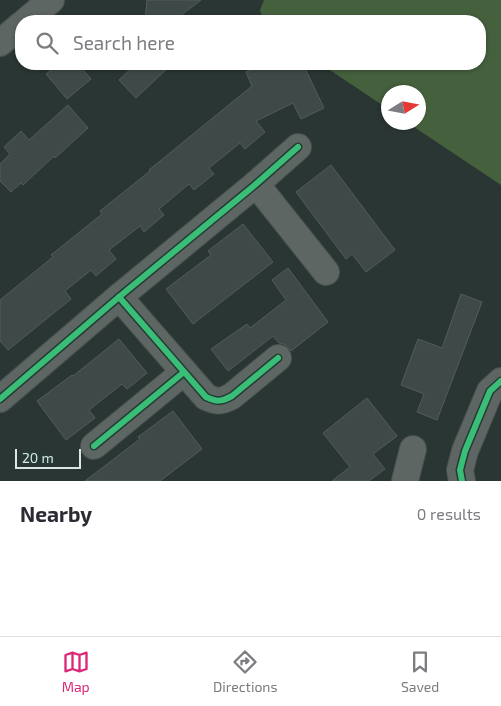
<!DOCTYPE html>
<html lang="en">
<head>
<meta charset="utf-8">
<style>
  :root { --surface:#fff; --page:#f2f2f3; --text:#2b2b33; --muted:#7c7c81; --line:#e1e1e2; --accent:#db2777 }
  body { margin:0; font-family:"Exo 2",sans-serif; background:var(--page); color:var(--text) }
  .compass { position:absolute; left:381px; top:85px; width:45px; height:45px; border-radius:50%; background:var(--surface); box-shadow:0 1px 4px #0004; rotate:79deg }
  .scale { position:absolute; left:15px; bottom:12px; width:66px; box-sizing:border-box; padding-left:5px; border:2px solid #dae7e3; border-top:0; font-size:14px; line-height:18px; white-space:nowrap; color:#dae7e3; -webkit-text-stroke:4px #253b35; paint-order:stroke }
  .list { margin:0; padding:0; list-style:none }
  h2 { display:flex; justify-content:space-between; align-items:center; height:65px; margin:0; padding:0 20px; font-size:21px }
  h2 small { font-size:16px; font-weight:400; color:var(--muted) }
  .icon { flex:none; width:28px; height:28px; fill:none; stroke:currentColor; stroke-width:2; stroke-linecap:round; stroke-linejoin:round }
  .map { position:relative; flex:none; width:501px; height:481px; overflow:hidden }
  .search { position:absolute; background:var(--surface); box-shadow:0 1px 4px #0004; left:15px; right:15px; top:15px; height:55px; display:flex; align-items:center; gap:12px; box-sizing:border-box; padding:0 18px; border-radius:20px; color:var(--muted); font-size:19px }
  .sheet { height:155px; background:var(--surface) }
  nav { display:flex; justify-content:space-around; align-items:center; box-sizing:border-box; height:70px; border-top:1px solid var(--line); background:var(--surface); font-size:14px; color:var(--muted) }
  nav a { display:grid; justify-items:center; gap:2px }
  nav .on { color:var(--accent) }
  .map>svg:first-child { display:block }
  .forest { fill:#45603d }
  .building { fill:#3f4a48; stroke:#515c5b }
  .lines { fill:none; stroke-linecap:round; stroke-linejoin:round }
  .minor-casing { stroke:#47514f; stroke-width:28 }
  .minor { stroke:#5e6664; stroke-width:26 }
  .cycleway-casing { stroke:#253b35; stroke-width:9 }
  .cycleway { stroke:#3abd76; stroke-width:6 }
</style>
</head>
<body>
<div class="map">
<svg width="501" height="481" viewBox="0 0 501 481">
  <rect width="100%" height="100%" fill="#2a3633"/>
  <path class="forest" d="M 264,0 L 501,0 L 501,185 L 408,123 L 418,122 L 418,92 L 388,92 L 388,109 L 321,64 L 480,64 L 480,21 L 263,21 L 260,10 Z"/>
  <g class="building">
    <path d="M 147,0 L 201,0 L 180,16 L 179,21 L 145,21 Z"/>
    <path d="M 59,64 L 78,64 L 91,79 L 67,99 L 46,74 Z"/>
    <path d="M 136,64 L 172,64 L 136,98 L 119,80 Z"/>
    <path d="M 264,64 L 303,64 L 324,108 L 301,119 L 293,103 L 256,121 L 265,132 L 245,149 L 240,143 L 209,168 L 214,174 L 194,190 L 189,184 L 159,209 L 164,215 L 144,232 L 140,226 L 109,250 L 116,259 L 96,276 L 91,270 L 65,291 L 71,299 L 8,350 L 0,341 L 0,300 L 53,257 L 51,255 L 102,214 L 100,211 L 150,171 L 149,170 L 252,86 L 246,72 Z"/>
    <path d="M 68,105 L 88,128 L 55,158 L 54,156 L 23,185 L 21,183 L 11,192 L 0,181 L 0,164 L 10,154 L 4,147 L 21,131 L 29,140 Z"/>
    <path d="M 331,165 L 395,250 L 366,272 L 352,254 L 346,259 L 296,192 Z"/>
    <path d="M 243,224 L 273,262 L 193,324 L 166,289 L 211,255 L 208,251 Z"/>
    <path d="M 288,268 L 328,322 L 291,351 L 284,344 L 279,343 L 273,336 L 228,371 L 211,349 L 247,324 L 250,328 L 286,300 L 272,280 Z"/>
    <path d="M 461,294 L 482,302 L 437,420 L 417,412 L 424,394 L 401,385 L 418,339 L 442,348 Z"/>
    <path d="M 119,339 L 147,373 L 127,389 L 122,384 L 89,410 L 95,418 L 66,440 L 37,401 L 72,375 L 73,376 Z"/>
    <path d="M 367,398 L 397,436 L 373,454 L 385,469 L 369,481 L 332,481 L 350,467 L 323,433 Z"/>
    <path d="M 173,411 L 202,449 L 160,481 L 85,481 L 140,439 L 138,437 Z"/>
  </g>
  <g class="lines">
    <defs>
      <g id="minor">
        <path d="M 26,21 L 51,0"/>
        <path d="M 0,43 L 21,25"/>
        <path d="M 256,184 L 326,272"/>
        <path d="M 119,297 L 206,397 C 217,402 221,402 232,396 L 278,358"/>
        <path d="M 0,399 L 119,297 L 256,184 L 298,147"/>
        <path d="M 94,446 L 184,372"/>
        <path d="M 405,481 L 413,449"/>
        <path d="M 462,481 L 460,470 L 465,451 L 490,391 L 501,381"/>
      </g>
    </defs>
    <use href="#minor" class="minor-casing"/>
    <use href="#minor" class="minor"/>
    <defs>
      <g id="cycleway">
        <path d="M 119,297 L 206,397 C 217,402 221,402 232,396 L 278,358"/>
        <path d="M 0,399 L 119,297 L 256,184 L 298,147"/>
        <path d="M 94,446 L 184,372"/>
        <path d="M 462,481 L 460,470 L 465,451 L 490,391 L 501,381"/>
      </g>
    </defs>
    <use href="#cycleway" class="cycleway-casing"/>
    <use href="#cycleway" class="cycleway"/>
  </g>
</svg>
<svg class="compass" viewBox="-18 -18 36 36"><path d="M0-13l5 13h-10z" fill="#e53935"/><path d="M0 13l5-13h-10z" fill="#7c7c81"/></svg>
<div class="scale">20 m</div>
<div class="search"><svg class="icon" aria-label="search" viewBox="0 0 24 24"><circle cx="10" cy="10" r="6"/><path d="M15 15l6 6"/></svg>Search here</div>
</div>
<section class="sheet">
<h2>Nearby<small>0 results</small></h2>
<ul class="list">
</ul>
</section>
<nav>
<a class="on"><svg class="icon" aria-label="map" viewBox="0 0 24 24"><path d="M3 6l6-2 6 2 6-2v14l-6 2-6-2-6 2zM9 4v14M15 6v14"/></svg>Map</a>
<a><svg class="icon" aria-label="directions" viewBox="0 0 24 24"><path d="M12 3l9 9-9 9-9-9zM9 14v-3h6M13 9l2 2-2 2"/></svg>Directions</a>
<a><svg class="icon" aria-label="saved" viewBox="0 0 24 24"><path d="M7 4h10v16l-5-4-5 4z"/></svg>Saved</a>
</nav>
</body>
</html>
